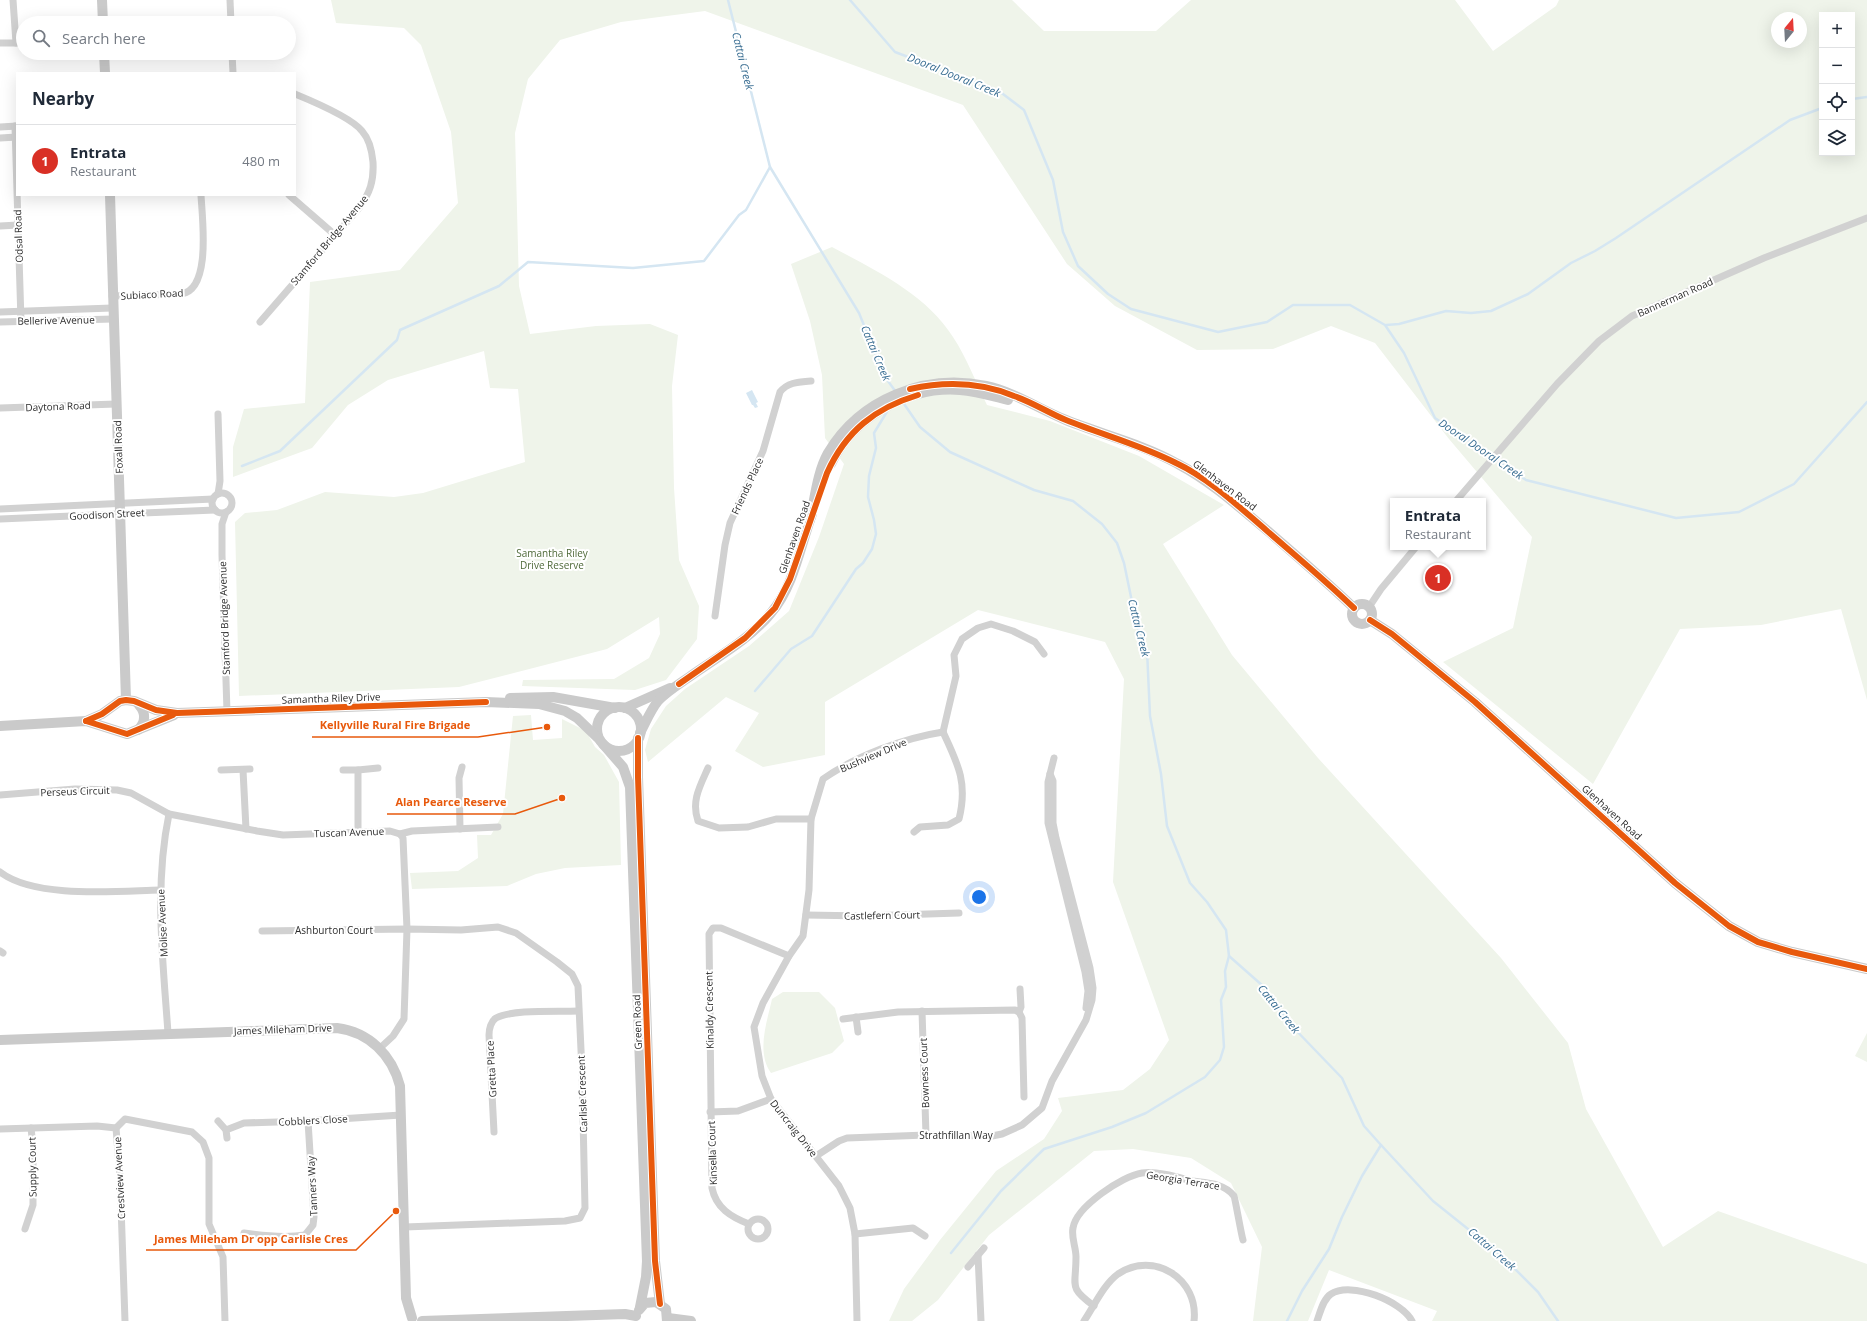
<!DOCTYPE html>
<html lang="en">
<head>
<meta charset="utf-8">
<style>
  :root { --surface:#fff; --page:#f2f2f3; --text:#1f2937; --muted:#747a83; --line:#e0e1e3; --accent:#d93025 }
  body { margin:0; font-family:"Open Sans",sans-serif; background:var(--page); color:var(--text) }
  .controls { position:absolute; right:12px; top:12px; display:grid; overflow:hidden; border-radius:0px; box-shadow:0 4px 16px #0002 }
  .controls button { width:36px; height:36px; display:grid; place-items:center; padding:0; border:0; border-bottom:1px solid var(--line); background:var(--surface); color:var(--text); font:20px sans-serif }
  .compass { position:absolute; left:1771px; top:12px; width:36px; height:36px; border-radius:50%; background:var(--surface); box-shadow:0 4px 16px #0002; rotate:18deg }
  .you { position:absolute; left:979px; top:897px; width:14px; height:14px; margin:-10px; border:3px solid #fff; border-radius:50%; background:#1a73e8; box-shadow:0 0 0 6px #1a73e833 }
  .badge { display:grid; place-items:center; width:26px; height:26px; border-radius:50%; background:var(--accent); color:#fff; font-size:13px; font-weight:700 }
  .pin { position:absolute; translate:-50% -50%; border:2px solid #fff; box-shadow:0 1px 4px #0006 }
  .popup { position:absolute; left:1390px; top:498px; width:96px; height:52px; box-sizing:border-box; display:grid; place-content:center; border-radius:0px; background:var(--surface); filter:drop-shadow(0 1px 3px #0005); font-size:13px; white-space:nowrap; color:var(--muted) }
  .popup b { font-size:15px; color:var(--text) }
  .popup::after { content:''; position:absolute; left:50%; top:100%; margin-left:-8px; border:8px solid transparent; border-top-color:var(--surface) }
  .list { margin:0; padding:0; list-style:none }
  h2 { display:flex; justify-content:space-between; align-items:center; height:52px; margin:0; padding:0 16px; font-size:17px }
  h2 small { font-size:13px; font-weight:400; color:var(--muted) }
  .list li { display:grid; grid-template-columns:26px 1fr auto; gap:12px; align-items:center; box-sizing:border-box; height:72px; padding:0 16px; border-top:1px solid var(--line) }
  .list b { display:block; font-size:15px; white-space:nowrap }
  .list p { margin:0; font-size:13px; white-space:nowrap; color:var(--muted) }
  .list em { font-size:13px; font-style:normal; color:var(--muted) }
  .icon { flex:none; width:22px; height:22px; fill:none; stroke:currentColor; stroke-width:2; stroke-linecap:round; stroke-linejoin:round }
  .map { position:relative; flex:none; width:1867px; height:1321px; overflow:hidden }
  .search { position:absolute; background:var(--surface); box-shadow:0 4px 16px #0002; left:16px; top:16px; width:280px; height:44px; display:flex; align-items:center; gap:10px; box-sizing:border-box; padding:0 14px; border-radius:22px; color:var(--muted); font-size:15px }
  .panel { position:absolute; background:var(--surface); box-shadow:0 4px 16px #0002; left:16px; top:72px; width:280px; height:124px; border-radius:0px }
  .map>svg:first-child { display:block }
  .green { fill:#eff4ea; fill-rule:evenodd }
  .water { fill:#d5e6f2 }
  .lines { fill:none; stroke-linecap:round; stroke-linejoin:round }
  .stream { stroke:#d5e6f2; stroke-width:2.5 }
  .street { stroke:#d1d1d1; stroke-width:7 }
  .secondary { stroke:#cacaca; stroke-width:10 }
  .cycleway-casing { stroke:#fff; stroke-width:8 }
  .cycleway { stroke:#e8590c; stroke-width:6 }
  .labels { text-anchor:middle; stroke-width:4; stroke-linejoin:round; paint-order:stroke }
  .street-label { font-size:10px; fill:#2c2c2c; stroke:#fff }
  .park-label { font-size:10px; fill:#4e6938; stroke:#fff }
  .water-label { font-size:11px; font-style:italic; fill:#376c91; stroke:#fff }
  .leader { fill:none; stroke:#e8590c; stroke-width:1.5 }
  .callout-dot { fill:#e8590c; stroke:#fff; stroke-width:1.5 }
  .callout-label { font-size:11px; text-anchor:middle; font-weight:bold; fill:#e8590c; stroke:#fff; stroke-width:4; stroke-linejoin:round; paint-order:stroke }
</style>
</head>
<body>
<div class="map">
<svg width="1867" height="1321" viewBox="0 0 1867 1321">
  <rect width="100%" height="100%" fill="#fff"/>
  <g class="green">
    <path d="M 331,0 L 1012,0 L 1044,31 L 1156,31 L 1191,0 L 1455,0 L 1493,51 L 1556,6 L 1559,0 L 1867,0 L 1867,700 L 1841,609 L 1761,625 L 1680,629 L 1593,784 L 1443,662 L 1513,628 L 1532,537 L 1449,439 L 1375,343 L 1331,326 L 1273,349 L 1197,350 L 1115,306 L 1067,264 L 963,105 L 705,11 L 621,22 L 560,40 L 528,79 L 515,133 L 519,286 L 530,334 L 596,326 L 650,324 L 678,335 L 672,386 L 674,488 L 679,560 L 699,606 L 697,639 L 666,680 L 635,690 L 522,686 L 523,680 L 614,679 L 649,658 L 660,634 L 659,617 L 607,649 L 459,687 L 239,696 L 235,522 L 245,513 L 277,510 L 325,492 L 394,497 L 423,493 L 525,462 L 518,389 L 490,388 L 484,351 L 388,380 L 348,405 L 312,448 L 233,477 L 233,447 L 244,409 L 305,403 L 310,282 L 400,270 L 458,203 L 451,132 L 421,45 L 404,28 L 336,23 ZM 1822,15 L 1852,15 L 1852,153 L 1822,153 ZM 1777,18 L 1801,18 L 1801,42 L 1777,42 Z"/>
    <path d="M 832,247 C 875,270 926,294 953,337 C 967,358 976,383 987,405 L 1050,421 L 1139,456 L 1224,505 L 1163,544 L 1232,655 L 1318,758 L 1501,958 L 1568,1043 L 1586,1109 L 1663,1247 L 1718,1211 L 1867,1264 L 1867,1321 L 1432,1321 L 1437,1311 L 1329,1270 L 1308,1321 L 1253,1321 L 1262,1247 L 1231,1183 L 1191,1158 L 1133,1149 L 1094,1151 L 989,1235 L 938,1300 L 912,1321 L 889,1321 L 904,1289 L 940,1240 L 996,1171 L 1044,1139 L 1062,1111 L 1058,1098 L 1123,1090 L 1150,1069 L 1169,1040 L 1113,882 L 1124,679 L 1105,642 L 978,610 L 825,702 L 825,755 L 763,767 L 735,751 L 759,713 L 726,697 L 648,762 L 645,750 L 651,729 L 666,706 L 685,689 L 749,646 L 789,611 L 819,537 L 844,464 L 825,438 L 822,375 L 810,321 L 791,264 Z"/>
    <path d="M 531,715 L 533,740 L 562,738 L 562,719 L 586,731 L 595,747 L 604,755 L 619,782 L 621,865 L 565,868 L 536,874 L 507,886 L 412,889 L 410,873 L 458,871 L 478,858 L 477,835 L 491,835 L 503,814 L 513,716 Z"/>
    <path d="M 783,992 L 819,992 L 835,1008 L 844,1041 L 832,1053 L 771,1073 C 756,1052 767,1022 772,999 Z"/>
    <path d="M 1867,1033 L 1867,1062 L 1855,1056 Z"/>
  </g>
  <path class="water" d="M 752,390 L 758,402 L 756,403 L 758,407 L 755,408 L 753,405 L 752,405 L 746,393 Z"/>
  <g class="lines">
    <g class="stream">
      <path d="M 728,0 L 770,167 L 859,313 L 885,377 L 896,392"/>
      <path d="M 850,0 L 895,52 L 999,91 L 1024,110 L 1053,180 L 1063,232 L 1078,266 L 1108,294 L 1131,309 L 1218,332 L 1267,322 L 1293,305 L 1350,305 L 1385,325 L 1404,353 L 1435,418 L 1526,480 L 1676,518 L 1739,512 L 1794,484 L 1867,402"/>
      <path d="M 1852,99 L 1867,97"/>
      <path d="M 1386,325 L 1399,324 L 1446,311 L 1471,313 L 1491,311 L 1528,294 L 1571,263 L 1595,251 L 1616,238 L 1790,120 L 1822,108"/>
      <path d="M 902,401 L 920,427 L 950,452 L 1034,490 L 1073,501 L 1102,524 L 1117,543 L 1124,563 L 1137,626 L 1147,650 L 1150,716 L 1161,774 L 1167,826 L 1190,883 L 1207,902 L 1226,930 L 1229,956 L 1263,986 L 1289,1023 L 1342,1078 L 1364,1126 L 1381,1145 L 1433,1201 L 1503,1257 L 1538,1292 L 1558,1321"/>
      <path d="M 242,466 L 280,451 L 397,340 L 400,330 L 499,286 L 528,262 L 633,268 L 704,261 L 739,215 L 746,210 L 770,167"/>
      <path d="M 755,691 L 791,649 L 812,636 L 856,569 L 863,563 L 872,549 L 876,534 L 874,520 L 868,497 L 869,476 L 876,448 L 874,433 L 888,410"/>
      <path d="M 951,1253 L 1001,1191 L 1044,1149 L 1112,1127 L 1146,1113 L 1205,1077 L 1220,1060 L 1224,1047 L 1221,1000 L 1226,987 L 1225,971 L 1229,956"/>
      <path d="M 1287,1321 L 1302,1291 L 1329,1249 L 1342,1217 L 1362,1176 L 1381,1145"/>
    </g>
    <g class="street">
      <path d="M 13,0 L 16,43"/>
      <path d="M 230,0 L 231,23"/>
      <path d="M 0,43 L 23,43"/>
      <path d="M 232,53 L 233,73"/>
      <path d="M 15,126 L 21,321"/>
      <path d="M 0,127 L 17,126"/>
      <path d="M 0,138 L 17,137"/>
      <path d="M 289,195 L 335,235"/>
      <path d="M 0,226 L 18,225"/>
      <path d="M 112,296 L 181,294 C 212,290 202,217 201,195"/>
      <path d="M 0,312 L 112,308"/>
      <path d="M 0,322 L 113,319"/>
      <path d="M 260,322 L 359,208 C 370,193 374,181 373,162 C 372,151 370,140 362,131 C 351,117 312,101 295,94"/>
      <path d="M 0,408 L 116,404"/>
      <path d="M 218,414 L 220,481 L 218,494"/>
      <circle cx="222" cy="503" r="10"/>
      <path d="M 1456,501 L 1557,384 L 1599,341 L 1632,316 L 1764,258 L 1867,218"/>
      <path d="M 0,509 L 213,499"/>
      <path d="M 226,512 L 222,524 L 222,555 L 227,712"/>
      <path d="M 0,519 L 215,510"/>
      <path d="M 1369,607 L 1381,589 L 1416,547"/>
      <path d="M 715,616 L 725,545 L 730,523 L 763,451 L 780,392 C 788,382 799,382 811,381"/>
      <path d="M 943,732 L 956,676 L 954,655 L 962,639 L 978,628 L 991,624 L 1013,631 L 1035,642 L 1044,654"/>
      <path d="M 1054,758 L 1048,782 L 1048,823 L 1085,972 L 1088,991 L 1086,1008"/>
      <path d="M 708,768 C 700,786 691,801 698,821 L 719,828 L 748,827 L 776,819 L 811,819"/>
      <path d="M 221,770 L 250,769"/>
      <path d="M 243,770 L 246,829"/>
      <path d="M 343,770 L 358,770 L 378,768"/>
      <path d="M 358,770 L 358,833"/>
      <path d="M 0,795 L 75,789 L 117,790 L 131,793 L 169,814 L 257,831 L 283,835 L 390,831 L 400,834 L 403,838 L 407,929 L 404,1019 L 393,1036 L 379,1049"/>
      <path d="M 460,829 L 459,778 L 462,767"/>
      <path d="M 914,832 L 920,827 L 948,825 L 959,819 C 968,783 958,764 943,732"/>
      <path d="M 400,834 L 412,831 L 498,827"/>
      <path d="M 0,872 C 35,899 117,891 160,890"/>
      <path d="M 806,915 L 865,916 L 959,913"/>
      <path d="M 262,931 L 407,929 L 461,930 L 498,927 L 516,933 L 557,962 L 572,974 L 578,986 L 582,1071 L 585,1208 L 580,1218 L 565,1221 L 405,1227"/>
      <path d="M 0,951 L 3,953"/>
      <path d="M 922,1011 L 926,1135"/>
      <path d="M 1019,1012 L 1021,1007 L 1020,989"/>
      <path d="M 856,1017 L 858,1032"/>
      <path d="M 843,1019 L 898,1012 L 1015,1010 L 1019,1012 L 1022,1018 L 1024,1097"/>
      <path d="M 168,1033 C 163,961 154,886 169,814"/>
      <path d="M 710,1112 L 738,1111 L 771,1099"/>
      <path d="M 218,1121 L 226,1130 L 227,1138"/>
      <path d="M 116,1128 L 125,1119 L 192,1132 L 203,1142 L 209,1158 L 209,1224 L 223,1257 L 225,1321"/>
      <path d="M 0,1129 L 97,1126 L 116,1128 L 120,1177 L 125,1321"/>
      <path d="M 226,1130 L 244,1123 L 308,1121 L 401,1115"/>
      <path d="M 494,1132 L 489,1035 C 489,1029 491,1021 496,1018 C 513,1009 558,1012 578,1011"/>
      <path d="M 816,1156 L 839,1141 L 847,1138 L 926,1135 L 992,1136 L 1002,1134 L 1022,1125 L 1042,1108 L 1052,1081 L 1086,1020 L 1092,1000 L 1093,988 L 1090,968 L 1056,838 L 1053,823 L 1053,781 L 1050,774"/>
      <circle cx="758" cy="1229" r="10"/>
      <path d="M 749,1224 C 731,1217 716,1208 712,1188 L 709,934 L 713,928 L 721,928 L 789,956"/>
      <path d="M 25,1229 L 33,1205 L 33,1146 L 31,1128"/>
      <path d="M 244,1233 C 264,1236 286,1238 305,1235 L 313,1225 L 314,1217 L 308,1121"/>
      <path d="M 855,1234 L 913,1228 L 925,1236"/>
      <path d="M 978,1255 L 981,1321"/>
      <path d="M 968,1267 L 984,1248"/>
      <path d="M 1094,1306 C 1068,1287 1076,1287 1076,1257 C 1076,1247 1071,1238 1073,1228 C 1076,1207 1122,1176 1142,1173 C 1158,1171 1177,1177 1192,1181 C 1207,1183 1224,1183 1234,1196 C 1235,1198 1241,1233 1243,1240"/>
      <path d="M 857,1321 L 855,1234 L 850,1208 L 839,1186 L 771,1099 L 762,1076 L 754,1027 L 763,1003 L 789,956 L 803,936 L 809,890 L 811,819 L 823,779 C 856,756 904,738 943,732"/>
      <path d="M 1084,1321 C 1094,1306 1104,1284 1118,1274 C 1154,1250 1199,1279 1194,1321"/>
      <path d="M 1317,1321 C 1320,1313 1323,1299 1331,1294 C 1351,1281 1402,1301 1412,1321"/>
    </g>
    <g class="secondary">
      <path d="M 102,0 L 103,23"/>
      <path d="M 104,53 L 105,73"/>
      <path d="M 110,195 L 126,700"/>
      <path d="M 831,464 C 852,417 909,386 960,390 C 976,391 992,396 1008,400"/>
      <path d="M 810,520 C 815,498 817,473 828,453 C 860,399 925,373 986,386 C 1014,392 1039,409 1066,420 C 1103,435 1143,444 1178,464 C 1212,482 1240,508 1269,532 C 1298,557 1327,582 1354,608"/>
      <circle cx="1362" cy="614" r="10"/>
      <path d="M 1370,620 L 1392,634 L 1475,702 L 1675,883 L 1729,926 L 1758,942 L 1792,952 L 1867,969"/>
      <path d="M 510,698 L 553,697 L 615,708"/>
      <circle cx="619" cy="729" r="22"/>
      <path d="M 625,708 L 670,688"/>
      <path d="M 86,721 L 102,714 L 120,701 L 126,700 L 134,701 L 156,710 L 177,713 L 486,702 L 539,704 L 565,711 L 577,718 L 600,740"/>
      <path d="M 0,726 L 86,721 L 127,734 L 174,715"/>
      <path d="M 138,730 C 146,722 146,713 139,705"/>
      <path d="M 640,733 C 646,722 650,711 658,701 C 667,691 681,683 692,675 C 719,656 750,639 771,613 C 794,586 800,547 812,514"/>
      <path d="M 638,738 L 638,777 L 655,1261 L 660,1304"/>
      <path d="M 603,744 L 623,767 L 630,787 L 647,1261 L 646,1277 L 640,1307"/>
      <path d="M 0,1040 L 337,1028 C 369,1032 392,1055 400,1086 L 406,1298 L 412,1318"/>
      <path d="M 639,1310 L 645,1303 L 656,1302 L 666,1309 L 667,1321"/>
      <path d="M 668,1318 L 691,1321"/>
      <path d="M 422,1321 L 625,1314 L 636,1316"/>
    </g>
    <defs>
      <g id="cycleway">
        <path d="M 910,389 C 946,381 980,382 1014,396 C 1032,402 1049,413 1066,420 C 1103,435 1141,445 1176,463 C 1210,479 1238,506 1266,530 C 1296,556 1326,581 1354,608"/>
        <path d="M 1370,620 L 1392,634 L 1475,702 L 1675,883 L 1729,926 L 1758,942 L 1792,952 L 1867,969"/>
        <path d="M 679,684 L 745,638 L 775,608 L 790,579 L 827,473 C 846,431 875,408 918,395"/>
        <path d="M 86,721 L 102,714 L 120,701 L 126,700 L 134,701 L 156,710 L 177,713 L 486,702"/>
        <path d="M 86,721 L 127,734 L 173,715"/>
        <path d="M 638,738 L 638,777 L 655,1261 L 660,1304"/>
      </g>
    </defs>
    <use href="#cycleway" class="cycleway-casing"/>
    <use href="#cycleway" class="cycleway"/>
  </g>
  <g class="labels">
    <g class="street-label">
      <text transform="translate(18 236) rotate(-92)" y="4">Odsal Road</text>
      <text transform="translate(329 240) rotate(-50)" y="4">Stamford Bridge Avenue</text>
      <text transform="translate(152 294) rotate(-3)" y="4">Subiaco Road</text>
      <text transform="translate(1675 297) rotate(-24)" y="4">Bannerman Road</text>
      <text transform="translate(56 320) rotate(-1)" y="4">Bellerive Avenue</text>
      <text transform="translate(58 406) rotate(-2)" y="4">Daytona Road</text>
      <text transform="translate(118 447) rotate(-92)" y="4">Foxall Road</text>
      <text transform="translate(1225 485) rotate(37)" y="4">Glenhaven Road</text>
      <text transform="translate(747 486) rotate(-65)" y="4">Friends Place</text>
      <text transform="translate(107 514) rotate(-3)" y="4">Goodison Street</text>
      <text transform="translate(794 537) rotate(-71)" y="4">Glenhaven Road</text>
      <text transform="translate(224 618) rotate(-92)" y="4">Stamford Bridge Avenue</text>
      <text transform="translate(331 698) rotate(-2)" y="4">Samantha Riley Drive</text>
      <text transform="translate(873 755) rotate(-23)" y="4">Bushview Drive</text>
      <text transform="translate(75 791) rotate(-2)" y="4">Perseus Circuit</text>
      <text transform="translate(1612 812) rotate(42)" y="4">Glenhaven Road</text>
      <text transform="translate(349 832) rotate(-2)" y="4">Tuscan Avenue</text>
      <text transform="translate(882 915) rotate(-1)" y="4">Castlefern Court</text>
      <text transform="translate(162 923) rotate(-93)" y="4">Molise Avenue</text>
      <text x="334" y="934">Ashburton Court</text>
      <text transform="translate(709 1010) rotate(-91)" y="4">Kinaldy Crescent</text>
      <text transform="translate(637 1022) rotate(-92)" y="4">Green Road</text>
      <text transform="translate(283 1029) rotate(-2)" y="4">James Mileham Drive</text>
      <text transform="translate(491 1069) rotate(-93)" y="4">Gretta Place</text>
      <text transform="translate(924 1073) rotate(-92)" y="4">Bowness Court</text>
      <text transform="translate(582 1094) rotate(-92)" y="4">Carlisle Crescent</text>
      <text transform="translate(313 1120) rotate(-3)" y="4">Cobblers Close</text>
      <text transform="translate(794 1128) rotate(52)" y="4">Duncraig Drive</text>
      <text x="956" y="1139">Strathfillan Way</text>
      <text transform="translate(712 1153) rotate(-92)" y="4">Kinsella Court</text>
      <text transform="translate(32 1167) rotate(-91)" y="4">Supply Court</text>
      <text transform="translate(119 1178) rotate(-93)" y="4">Crestview Avenue</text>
      <text transform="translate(1183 1180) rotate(9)" y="4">Georgia Terrace</text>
      <text transform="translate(312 1186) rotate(-93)" y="4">Tanners Way</text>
    </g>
    <g class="park-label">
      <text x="552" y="557">Samantha Riley<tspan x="552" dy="12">Drive Reserve</tspan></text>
    </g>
    <g class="water-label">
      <text transform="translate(743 61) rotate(76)" y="4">Cattai Creek</text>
      <text transform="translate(954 75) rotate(22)" y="4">Dooral Dooral Creek</text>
      <text transform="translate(876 353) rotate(67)" y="4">Cattai Creek</text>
      <text transform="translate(1481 449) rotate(34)" y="4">Dooral Dooral Creek</text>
      <text transform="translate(1139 628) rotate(76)" y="4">Cattai Creek</text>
      <text transform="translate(1279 1009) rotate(51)" y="4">Cattai Creek</text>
      <text transform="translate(1492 1249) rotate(41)" y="4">Cattai Creek</text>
    </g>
  </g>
  <path class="leader" d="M547 727L478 737H312M562 798L515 814H387M396 1211L356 1250H146"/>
  <g class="callout-dot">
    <circle cx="547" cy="727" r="4"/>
    <circle cx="562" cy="798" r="4"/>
    <circle cx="396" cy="1211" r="4"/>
  </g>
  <g class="callout-label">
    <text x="395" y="729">Kellyville Rural Fire Brigade</text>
    <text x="451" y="806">Alan Pearce Reserve</text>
    <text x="251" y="1243">James Mileham Dr opp Carlisle Cres</text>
  </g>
</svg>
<div class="controls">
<button>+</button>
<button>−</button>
<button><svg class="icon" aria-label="locate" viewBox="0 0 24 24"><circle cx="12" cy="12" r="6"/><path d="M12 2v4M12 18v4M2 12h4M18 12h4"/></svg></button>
<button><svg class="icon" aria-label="layers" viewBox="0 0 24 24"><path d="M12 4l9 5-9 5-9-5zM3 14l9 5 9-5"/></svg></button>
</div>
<svg class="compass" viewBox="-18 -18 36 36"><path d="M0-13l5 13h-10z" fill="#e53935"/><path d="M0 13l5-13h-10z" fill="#747a83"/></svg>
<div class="you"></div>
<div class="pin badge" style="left:1438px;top:578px">1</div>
<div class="popup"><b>Entrata</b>Restaurant</div>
<div class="search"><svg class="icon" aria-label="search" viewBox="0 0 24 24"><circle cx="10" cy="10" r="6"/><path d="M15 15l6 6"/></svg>Search here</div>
<section class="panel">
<h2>Nearby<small></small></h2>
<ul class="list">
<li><span class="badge">1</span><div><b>Entrata</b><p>Restaurant</p></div><em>480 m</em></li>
</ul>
</section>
</div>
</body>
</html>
